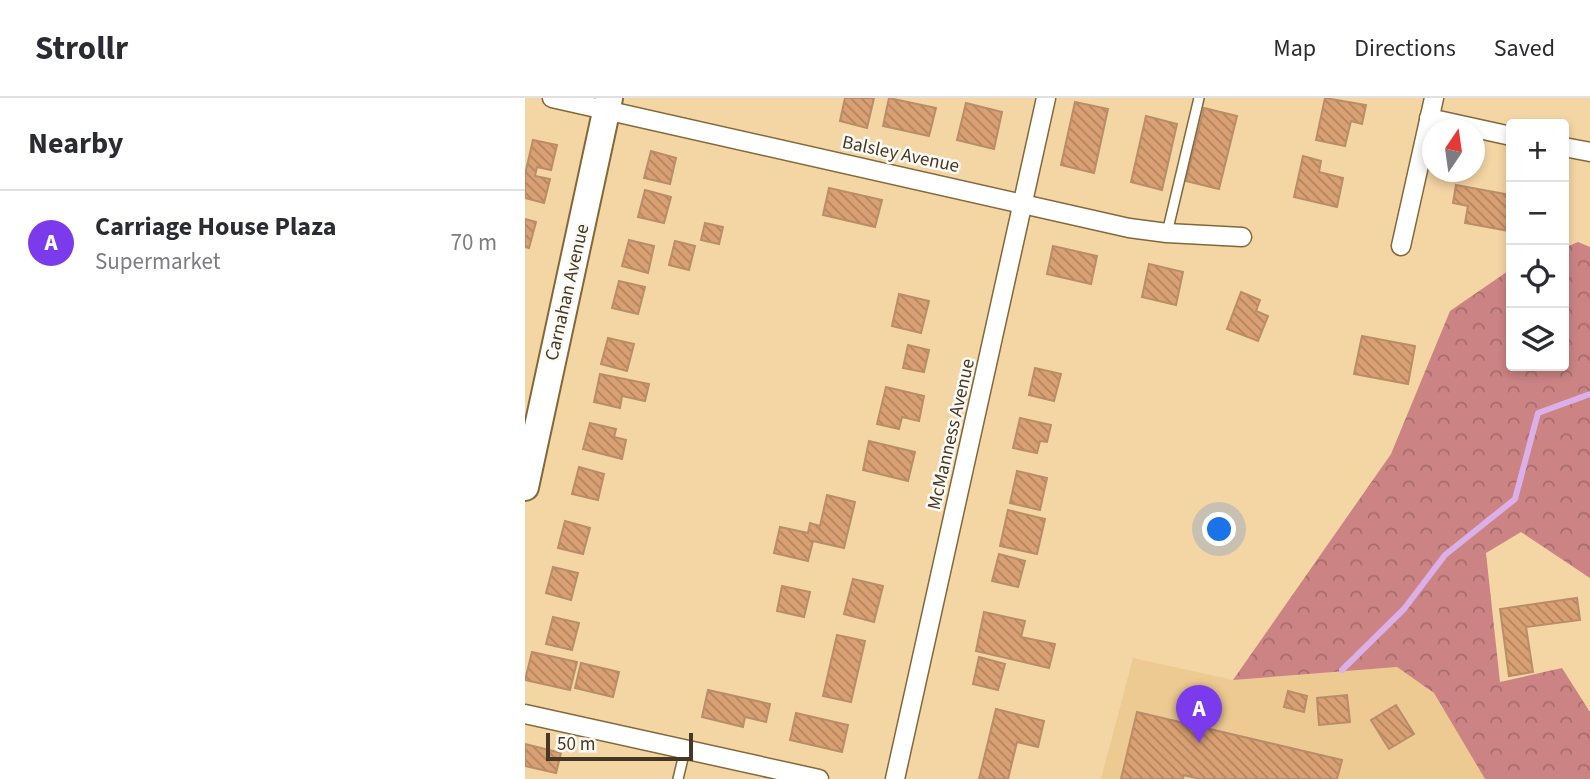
<!DOCTYPE html>
<html lang="en">
<head>
<meta charset="utf-8">
<style>
  :root { --surface:#fff; --page:#f7f7f7; --text:#2b2b33; --muted:#7c7c81; --line:#e1e1e2; --accent:#7c3aed }
  body { margin:0; font-family:"Source Sans 3",sans-serif; background:var(--page); color:var(--text) }
  .controls { position:absolute; right:21px; top:21px; display:grid; overflow:hidden; border-radius:7px; box-shadow:0 4px 10px #0003 }
  .controls button { width:63px; height:63px; display:grid; place-items:center; padding:0; border:0; border-bottom:2px solid var(--line); background:var(--surface); color:var(--text); font:35px sans-serif }
  .compass { position:absolute; left:897px; top:21px; width:63px; height:63px; border-radius:50%; background:var(--surface); box-shadow:0 4px 10px #0003; rotate:13deg }
  .scale { position:absolute; left:21px; bottom:18px; width:147px; box-sizing:border-box; padding-left:7px; border:4px solid #453925; border-top:0; font-size:19px; line-height:24px; white-space:nowrap; color:#453925; -webkit-text-stroke:5px #fefbf6; paint-order:stroke }
  .you { position:absolute; left:695px; top:432px; width:24px; height:24px; margin:-18px; border:5px solid #fff; border-radius:50%; background:#1a73e8; box-shadow:0 0 0 10px #1a73e833 }
  .badge { display:grid; place-items:center; width:46px; height:46px; border-radius:50%; background:var(--accent); color:#fff; font-size:23px; font-weight:700 }
  .pin { position:absolute; translate:-50% -58px; filter:drop-shadow(0 2px 4px #0008) }
  .pin::after { content:''; position:absolute; top:37px; width:24px; height:21px; background:inherit; clip-path:polygon(0 0,100% 0,50% 100%) }
  .list { margin:0; padding:0; list-style:none }
  h2 { display:flex; justify-content:space-between; align-items:center; height:91px; margin:0; padding:0 28px; font-size:30px }
  h2 small { font-size:23px; font-weight:400; color:var(--muted) }
  .list li { display:grid; grid-template-columns:46px 1fr auto; gap:21px; align-items:center; box-sizing:border-box; height:105px; padding:0 28px; border-top:2px solid var(--line) }
  .list b { display:block; font-size:26px; white-space:nowrap }
  .list p { margin:0; font-size:23px; white-space:nowrap; color:var(--muted) }
  .list em { font-size:23px; font-style:normal; color:var(--muted) }
  .icon { flex:none; width:38px; height:38px; fill:none; stroke:currentColor; stroke-width:2; stroke-linecap:round; stroke-linejoin:round }
  .map { position:relative; flex:none; width:1065px; height:681px; overflow:hidden }
  header { display:flex; align-items:center; gap:42px; box-sizing:border-box; height:98px; padding:0 35px; background:var(--surface); border-bottom:2px solid var(--line) }
  header strong { font-size:33px }
  nav { display:flex; gap:38px; margin-inline-start:auto; font-size:24px }
  main { display:flex }
  aside { flex:1; background:var(--surface) }
  .map>svg:first-child { display:block }
  .built { fill:#edca92 }
  .forest { fill:url(#forest-crowns) }
  .lines { fill:none; stroke-linecap:round; stroke-linejoin:round }
  .stream { stroke:#dbafe7; stroke-width:6 }
  .building { fill:url(#building-back-hatch); stroke:#b98d6a; stroke-width:2 }
  .lane-casing { stroke:#83683a; stroke-width:12 }
  .street-casing { stroke:#83683a; stroke-width:21 }
  .secondary-casing { stroke:#83683a; stroke-width:30 }
  .lane { stroke:#fff; stroke-width:9 }
  .street { stroke:#fff; stroke-width:18 }
  .secondary { stroke:#fff; stroke-width:26 }
  .labels { text-anchor:middle; stroke-width:5; stroke-linejoin:round; paint-order:stroke }
  .street-label { font-size:19px; fill:#453925; stroke:#fefbf6 }
</style>
</head>
<body>
<header>
<strong>Strollr</strong>
<nav><a>Map</a><a>Directions</a><a>Saved</a></nav>
</header>
<main>
<aside>
<h2>Nearby<small></small></h2>
<ul class="list">
<li><span class="badge">A</span><div><b>Carriage House Plaza</b><p>Supermarket</p></div><em>70 m</em></li>
</ul>
</aside>
<div class="map">
<svg width="1065" height="681" viewBox="0 0 1065 681">
  <defs>
    <pattern id="forest-crowns" width="20" height="18" patternUnits="userSpaceOnUse" patternTransform="scale(1.75)"><rect width="20" height="18" fill="#cc8384"/><path d="M2 6a3 3 0 1 1 6 0M12 15a3 3 0 1 1 6 0" fill="none" stroke="#a76c6c"/></pattern>
    <pattern id="building-back-hatch" width="6" height="6" patternUnits="userSpaceOnUse" patternTransform="scale(1.75)"><rect width="6" height="6" fill="#d9a073"/><path d="M-1 5l2 2M0 0l6 6M5-1l2 2" fill="none" stroke="#b2835e"/></pattern>
  </defs>
  <rect width="100%" height="100%" fill="#f4d5a4"/>
  <path class="built" d="M 608,560 L 708,582 L 872,569 L 909,595 L 960,681 L 576,681 Z"/>
  <path class="forest" d="M 1053,144 L 1065,149 L 1065,480 L 996,434 L 961,455 L 975,584 L 1037,570 L 1065,614 L 1065,681 L 960,681 L 909,595 L 872,569 L 708,582 L 866,356 L 925,213 L 986,171 L 986,268 L 1039,268 L 1039,150 Z"/>
  <g class="lines">
    <path class="stream" d="M 817,572 L 879,511 L 920,457 L 990,401 L 1013,315 L 1065,296"/>
  </g>
  <g class="building">
    <path d="M 320,0 L 349,0 L 342,30 L 315,23 Z"/>
    <path d="M 364,0 L 411,10 L 404,38 L 358,28 Z"/>
    <path d="M 800,0 L 841,7 L 837,26 L 826,23 L 820,48 L 791,42 Z"/>
    <path d="M 550,4 L 583,11 L 569,75 L 536,67 Z"/>
    <path d="M 441,5 L 477,14 L 469,51 L 432,42 Z"/>
    <path d="M 679,10 L 712,18 L 694,91 L 661,83 Z"/>
    <path d="M 621,18 L 652,26 L 637,92 L 606,84 Z"/>
    <path d="M 8,42 L 32,47 L 26,72 L 12,69 L 10,78 L 25,81 L 19,105 L 0,100 L 0,76 Z"/>
    <path d="M 126,53 L 151,60 L 145,86 L 119,80 Z"/>
    <path d="M 778,58 L 796,63 L 794,74 L 818,80 L 812,109 L 769,99 Z"/>
    <path d="M 931,87 L 986,97 L 984,133 L 940,125 L 943,108 L 928,105 Z"/>
    <path d="M 304,90 L 357,102 L 350,129 L 298,117 Z"/>
    <path d="M 120,92 L 146,99 L 139,125 L 113,119 Z"/>
    <path d="M 0,121 L 11,124 L 4,150 L 0,149 Z"/>
    <path d="M 180,125 L 198,129 L 194,146 L 176,142 Z"/>
    <path d="M 104,142 L 129,148 L 123,175 L 97,168 Z"/>
    <path d="M 150,143 L 170,148 L 164,172 L 144,167 Z"/>
    <path d="M 528,148 L 572,158 L 566,186 L 522,176 Z"/>
    <path d="M 624,166 L 658,174 L 651,207 L 617,199 Z"/>
    <path d="M 94,183 L 120,189 L 113,216 L 87,210 Z"/>
    <path d="M 716,194 L 735,202 L 731,213 L 743,218 L 733,243 L 702,231 Z"/>
    <path d="M 374,196 L 404,203 L 396,235 L 367,228 Z"/>
    <path d="M 837,238 L 890,248 L 883,286 L 829,276 Z"/>
    <path d="M 83,240 L 109,246 L 102,273 L 76,266 Z"/>
    <path d="M 383,247 L 404,252 L 399,274 L 378,270 Z"/>
    <path d="M 510,270 L 536,276 L 529,303 L 504,297 Z"/>
    <path d="M 75,276 L 124,286 L 120,303 L 97,298 L 95,310 L 69,304 Z"/>
    <path d="M 361,289 L 399,298 L 394,323 L 377,319 L 374,331 L 352,326 Z"/>
    <path d="M 495,320 L 526,327 L 522,344 L 515,343 L 512,355 L 488,350 Z"/>
    <path d="M 65,325 L 91,331 L 89,339 L 101,342 L 97,361 L 58,351 Z"/>
    <path d="M 344,343 L 390,354 L 383,383 L 338,372 Z"/>
    <path d="M 54,369 L 79,376 L 73,402 L 47,396 Z"/>
    <path d="M 492,373 L 522,380 L 515,412 L 485,405 Z"/>
    <path d="M 302,397 L 330,404 L 319,450 L 288,443 L 283,463 L 249,455 L 255,429 L 283,435 L 285,425 L 295,428 Z"/>
    <path d="M 483,412 L 520,421 L 512,456 L 475,448 Z"/>
    <path d="M 40,423 L 65,430 L 58,456 L 33,450 Z"/>
    <path d="M 474,456 L 500,463 L 493,489 L 467,483 Z"/>
    <path d="M 28,469 L 53,475 L 46,502 L 21,495 Z"/>
    <path d="M 328,481 L 358,488 L 349,524 L 319,516 Z"/>
    <path d="M 257,488 L 285,494 L 279,519 L 252,513 Z"/>
    <path d="M 1052,500 L 1055,522 L 1001,529 L 1008,574 L 984,578 L 975,511 Z"/>
    <path d="M 459,514 L 500,523 L 496,539 L 530,546 L 524,570 L 451,553 Z"/>
    <path d="M 28,519 L 54,525 L 47,552 L 21,546 Z"/>
    <path d="M 312,537 L 340,543 L 326,604 L 298,598 Z"/>
    <path d="M 7,554 L 52,564 L 45,592 L 0,582 Z"/>
    <path d="M 454,559 L 480,566 L 473,592 L 448,586 Z"/>
    <path d="M 56,565 L 94,574 L 88,599 L 50,590 Z"/>
    <path d="M 183,592 L 245,606 L 241,624 L 220,619 L 218,629 L 177,619 Z"/>
    <path d="M 763,593 L 782,598 L 779,614 L 759,609 Z"/>
    <path d="M 822,597 L 825,624 L 794,627 L 792,600 Z"/>
    <path d="M 871,607 L 889,636 L 864,651 L 846,622 Z"/>
    <path d="M 471,611 L 519,623 L 513,649 L 492,644 L 483,681 L 454,681 Z"/>
    <path d="M 612,614 L 817,662 L 812,681 L 675,681 L 659,677 L 658,681 L 596,681 Z"/>
    <path d="M 271,615 L 323,627 L 317,654 L 265,642 Z"/>
    <path d="M 0,646 L 36,655 L 31,675 L 0,668 Z"/>
  </g>
  <g class="lines">
    <defs>
      <g id="lane">
        <path d="M 642,135 L 674,0"/>
        <path d="M 153,681 L 160,652"/>
      </g>
      <g id="street">
        <path d="M 27,0 L 604,130 L 642,135 L 717,139"/>
        <path d="M 904,20 L 986,38"/>
        <path d="M 1039,49 L 1065,54"/>
        <path d="M 876,148 L 909,0"/>
        <path d="M 0,616 L 294,681"/>
        <path d="M 370,681 L 521,0"/>
      </g>
      <path id="secondary" d="M 0,389 L 84,0"/>
    </defs>
    <use href="#lane" class="lane-casing"/>
    <use href="#street" class="street-casing"/>
    <use href="#secondary" class="secondary-casing"/>
    <use href="#lane" class="lane"/>
    <use href="#street" class="street"/>
    <use href="#secondary" class="secondary"/>
  </g>
  <g class="labels">
    <g class="street-label">
      <text transform="translate(376 55) rotate(12)" y="7">Balsley Avenue</text>
      <text transform="translate(41 194) rotate(-77)" y="7">Carnahan Avenue</text>
      <text transform="translate(425 336) rotate(-77)" y="7">McManness Avenue</text>
    </g>
  </g>
</svg>
<div class="controls">
<button>+</button>
<button>−</button>
<button><svg class="icon" aria-label="locate" viewBox="0 0 24 24"><circle cx="12" cy="12" r="6"/><path d="M12 2v4M12 18v4M2 12h4M18 12h4"/></svg></button>
<button><svg class="icon" aria-label="layers" viewBox="0 0 24 24"><path d="M12 4l9 5-9 5-9-5zM3 14l9 5 9-5"/></svg></button>
</div>
<svg class="compass" viewBox="-18 -18 36 36"><path d="M0-13l5 13h-10z" fill="#e53935"/><path d="M0 13l5-13h-10z" fill="#7c7c81"/></svg>
<div class="scale">50 m</div>
<div class="you"></div>
<div class="pin badge" style="left:674px;top:645px">A</div>
</div>
</main>
</body>
</html>
